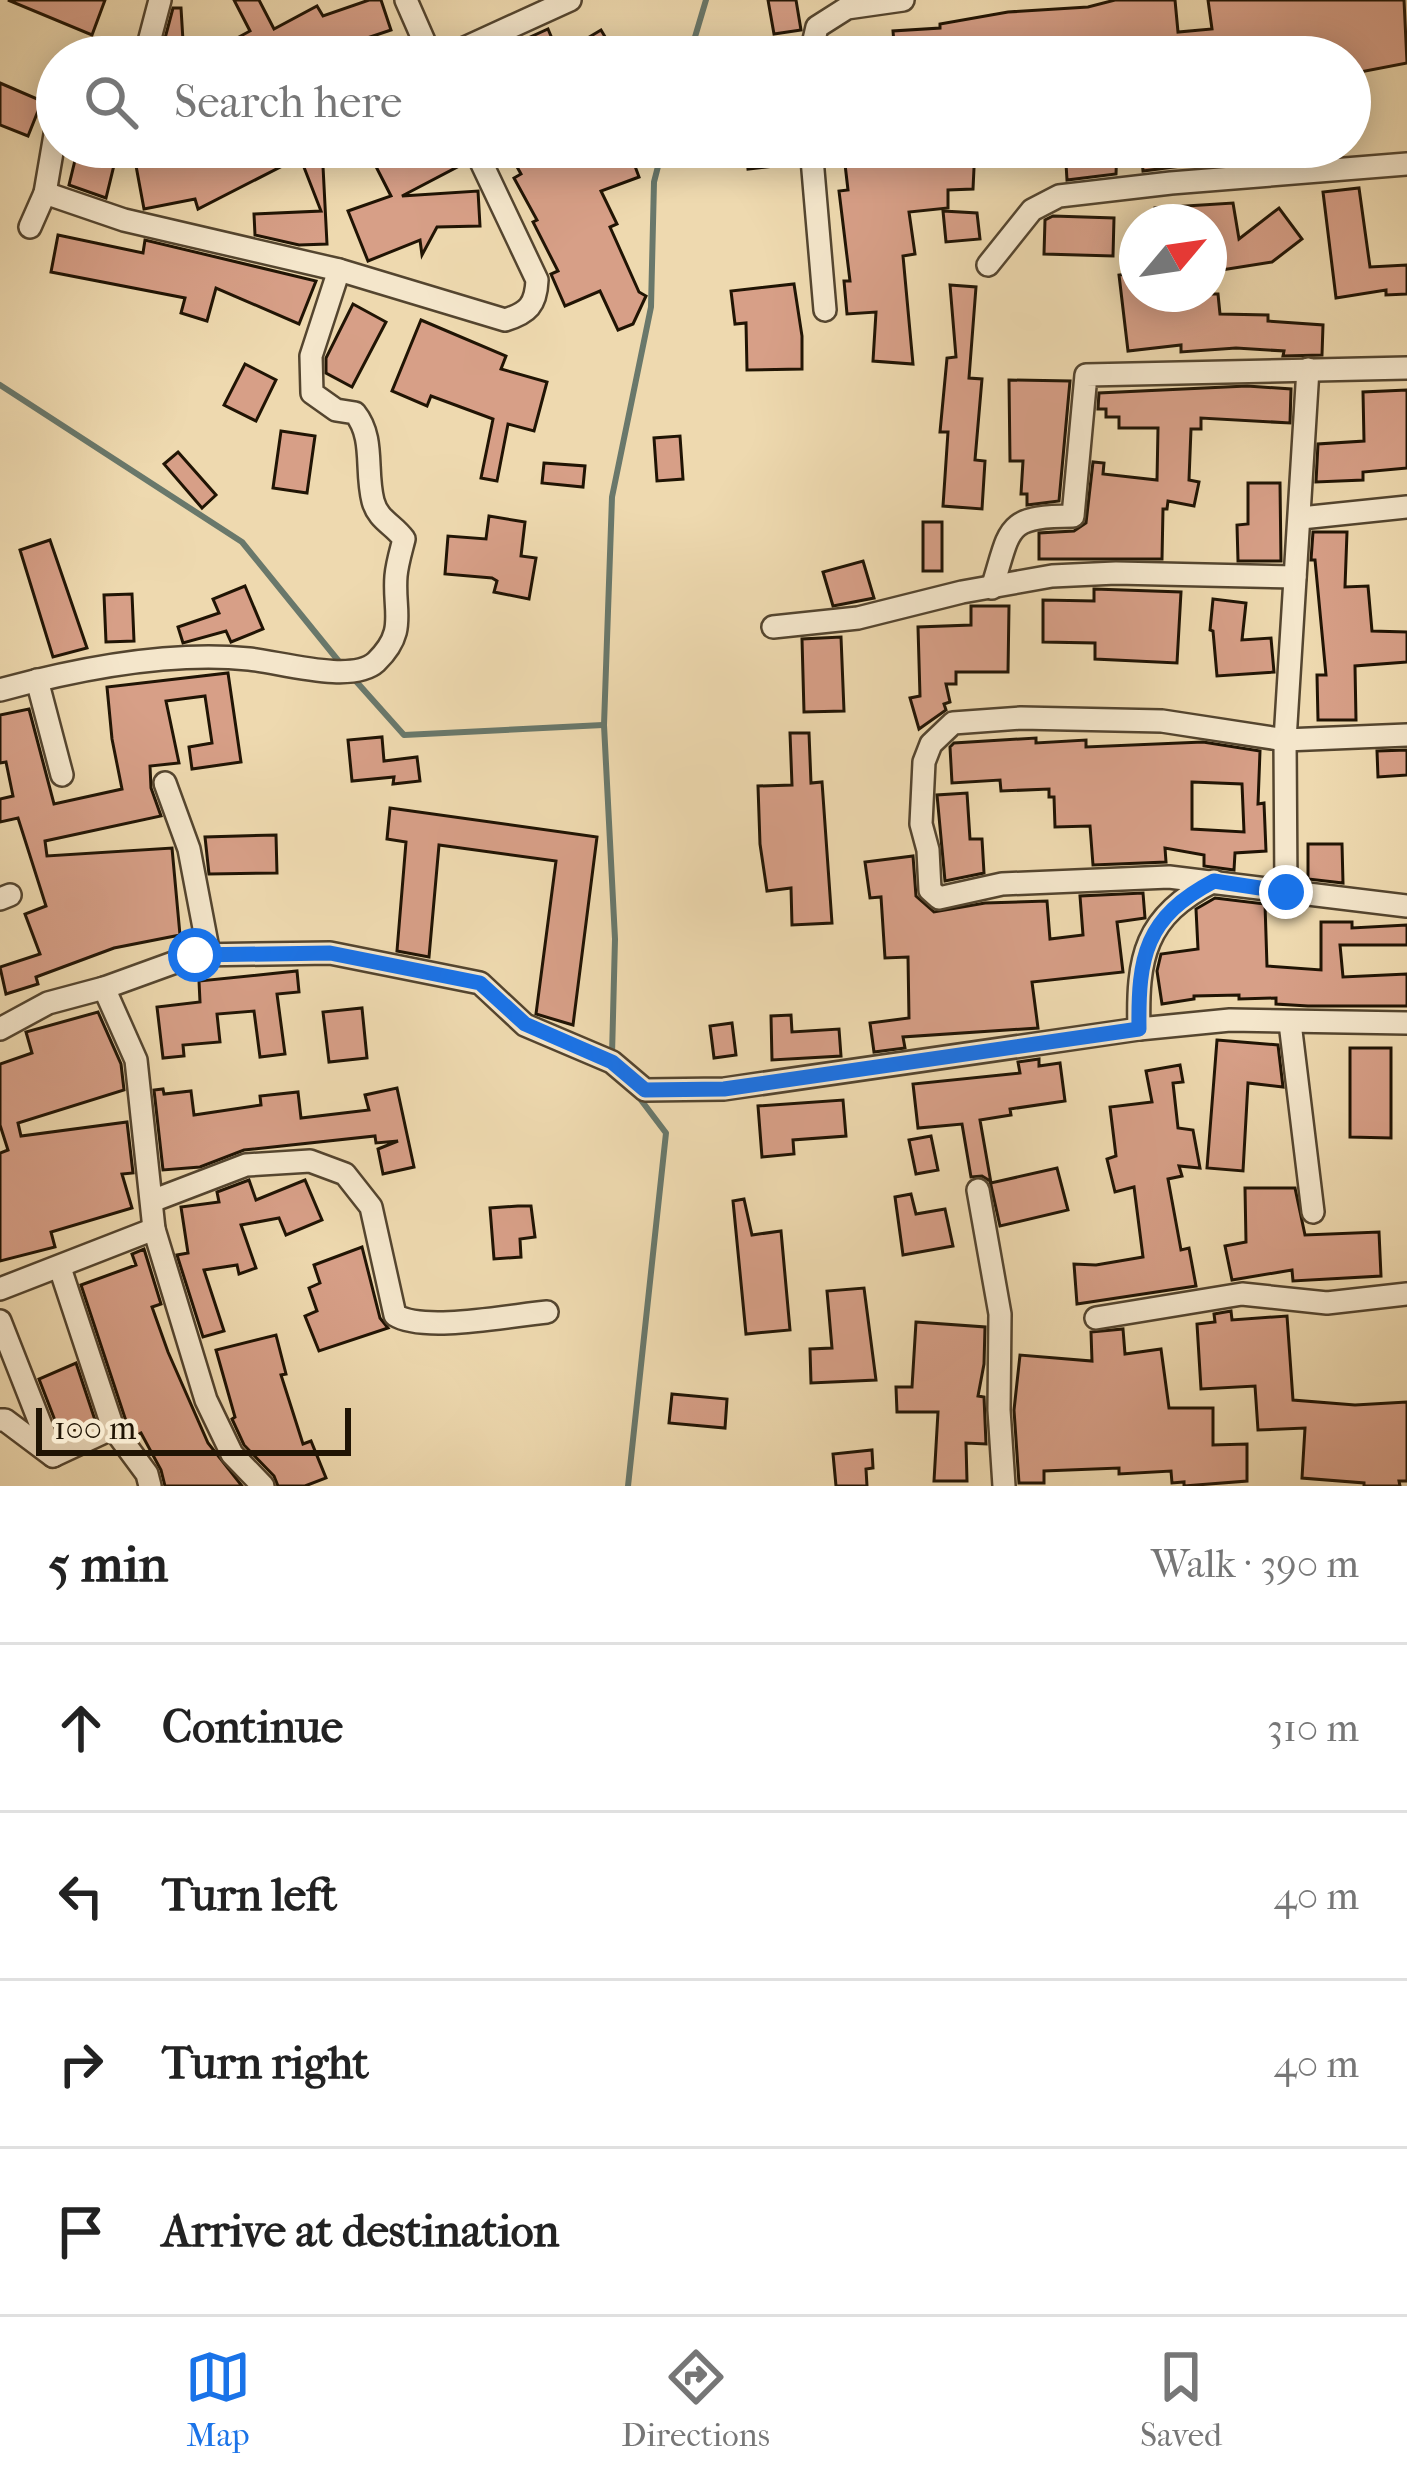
<!DOCTYPE html>
<html lang="en">
<head>
<meta charset="utf-8">
<style>
  :root { --surface:#fff; --page:#f6f6f6; --text:#222; --muted:#767676; --line:#e0e0e0; --accent:#1a73e8 }
  body { margin:0; font-family:"IM FELL French Canon",serif; background:var(--page); color:var(--text) }
  .compass { position:absolute; left:1119px; top:204px; width:108px; height:108px; border-radius:50%; background:var(--surface); box-shadow:0 6px 30px #0003; rotate:61deg }
  .scale { position:absolute; left:36px; bottom:30px; width:315px; box-sizing:border-box; padding-left:12px; border:6px solid #201404; border-top:0; font-size:33px; line-height:42px; white-space:nowrap; color:#201404; -webkit-text-stroke:9px #f4e6cb; paint-order:stroke }
  .stop { position:absolute; width:36px; height:36px; margin:-27px; border:9px solid #1a73e8; border-radius:50%; background:#fff }
  .stop.end { background:#1a73e8; border-color:#fff; box-shadow:0 3px 12px #0008 }
  .list { margin:0; padding:0; list-style:none }
  h2 { display:flex; justify-content:space-between; align-items:center; height:156px; margin:0; padding:0 48px; font-size:51px }
  h2 small { font-size:39px; font-weight:400; color:var(--muted) }
  .list li { display:grid; grid-template-columns:78px 1fr auto; gap:36px; align-items:center; box-sizing:border-box; height:168px; padding:0 48px; border-top:3px solid var(--line) }
  .list b { display:block; font-size:45px; white-space:nowrap }
  .list em { font-size:39px; font-style:normal; color:var(--muted) }
  .icon { flex:none; width:66px; height:66px; fill:none; stroke:currentColor; stroke-width:2; stroke-linecap:round; stroke-linejoin:round }
  .map { position:relative; flex:none; width:1407px; height:1486px; overflow:hidden }
  .search { position:absolute; background:var(--surface); box-shadow:0 6px 30px #0003; left:36px; right:36px; top:36px; height:132px; display:flex; align-items:center; gap:30px; box-sizing:border-box; padding:0 42px; border-radius:66px; color:var(--muted); font-size:45px }
  .sheet { height:828px; background:var(--surface) }
  nav { display:flex; justify-content:space-around; align-items:center; box-sizing:border-box; height:168px; border-top:3px solid var(--line); background:var(--surface); font-size:33px; color:var(--muted) }
  nav a { display:grid; justify-items:center; gap:6px }
  nav .on { color:var(--accent) }
  .map>svg:first-child { display:block }
  .lines { fill:none; stroke-linecap:round; stroke-linejoin:round }
  .stream { stroke:#69786b; stroke-width:6 }
  .building { fill:#d79f87; stroke:#201404; stroke-width:3; fill-rule:evenodd }
  .street-casing { stroke:#54452f; stroke-width:26 }
  .street { stroke:#f4e6cb; stroke-width:21 }
  .route { stroke:#1a73e8; stroke-width:15 }
</style>
</head>
<body>
<div class="map">
<svg width="1407" height="1486" viewBox="0 0 1407 1486">
  <rect width="100%" height="100%" fill="#eed9af"/>
  <filter id="stains"><feTurbulence type="fractalNoise" baseFrequency=".00167" numOctaves="4"/><feColorMatrix values="0 0 0 0 .2 0 0 0 0 .09 0 0 0 0 .02 0 0 0 .5 -.17"/></filter>
  <radialGradient id="worn" r=".72"><stop offset=".6" stop-color="#630" stop-opacity="0"/><stop offset="1" stop-color="#630" stop-opacity=".3"/></radialGradient>
  <g class="lines">
    <g class="stream">
      <path d="M 689,57 L 706,0"/>
      <path d="M 0,385 L 242,542 L 341,664"/>
      <path d="M 354,679 L 404,735 L 603,725"/>
      <path d="M 612,1055 L 615,939 L 604,725 L 612,497 L 651,307 L 654,182 L 663,147"/>
      <path d="M 628,1486 L 666,1133 L 638,1096"/>
    </g>
  </g>
  <g class="building">
    <path d="M 8,0 L 105,0 L 92,35 Z"/>
    <path d="M 234,0 L 259,0 L 274,29 L 317,6 L 323,16 L 369,0 L 381,0 L 391,30 L 340,47 L 346,57 L 320,57 L 313,42 L 294,51 L 297,57 L 202,57 L 250,31 Z"/>
    <path d="M 768,0 L 796,0 L 801,30 L 774,34 Z"/>
    <path d="M 1115,0 L 1175,0 L 1178,32 L 1212,29 L 1208,0 L 1404,0 L 1407,63 L 1350,74 L 1350,57 L 1156,57 L 1155,46 L 1084,57 L 895,57 L 893,31 L 940,28 L 940,24 L 1008,12 L 1088,7 Z"/>
    <path d="M 173,8 L 181,8 L 184,57 L 160,57 Z"/>
    <path d="M 548,29 L 559,55 L 601,30 L 617,57 L 486,57 Z"/>
    <path d="M 0,83 L 42,101 L 28,136 L 0,125 Z"/>
    <path d="M 177,147 L 322,147 L 327,244 L 299,245 L 255,235 L 254,214 L 321,211 L 300,157 L 198,209 L 195,199 L 144,209 L 134,155 Z"/>
    <path d="M 366,147 L 449,147 L 459,166 L 402,196 L 478,191 L 480,226 L 437,227 L 422,255 L 420,240 L 368,261 L 348,211 L 391,196 Z"/>
    <path d="M 506,147 L 628,147 L 639,177 L 601,191 L 617,224 L 610,227 L 639,292 L 646,296 L 633,324 L 618,330 L 600,291 L 565,306 L 551,274 L 558,271 L 533,222 L 537,220 L 514,178 L 521,174 Z"/>
    <path d="M 746,147 L 790,147 L 792,164 L 748,169 Z"/>
    <path d="M 843,147 L 975,147 L 973,189 L 948,190 L 948,208 L 909,212 L 915,254 L 903,256 L 913,364 L 873,361 L 876,312 L 847,314 L 844,281 L 850,281 L 839,191 L 848,190 Z"/>
    <path d="M 1065,147 L 1117,147 L 1116,174 L 1067,180 Z"/>
    <path d="M 1141,147 L 1242,147 L 1243,158 L 1143,171 Z"/>
    <path d="M 77,152 L 115,161 L 106,198 L 69,185 Z"/>
    <path d="M 1359,188 L 1370,267 L 1407,265 L 1407,294 L 1386,295 L 1386,290 L 1336,298 L 1323,192 Z"/>
    <path d="M 1233,203 L 1239,239 L 1279,208 L 1302,239 L 1272,262 L 1209,272 L 1209,222 L 1156,222 L 1155,208 Z"/>
    <path d="M 943,211 L 977,213 L 980,239 L 946,242 Z"/>
    <path d="M 1053,216 L 1114,218 L 1113,256 L 1044,254 L 1045,220 Z"/>
    <path d="M 58,235 L 143,253 L 145,240 L 316,281 L 299,324 L 216,288 L 207,321 L 181,313 L 185,298 L 51,272 Z"/>
    <path d="M 1137,273 L 1137,294 L 1218,294 L 1220,314 L 1268,315 L 1268,321 L 1323,325 L 1322,355 L 1283,356 L 1284,351 L 1236,348 L 1181,352 L 1181,345 L 1128,351 L 1119,275 Z"/>
    <path d="M 794,284 L 802,336 L 802,369 L 747,370 L 746,323 L 735,324 L 731,291 Z"/>
    <path d="M 950,285 L 976,287 L 969,378 L 982,379 L 975,460 L 985,461 L 982,509 L 943,506 L 948,432 L 940,432 L 947,358 L 956,357 Z"/>
    <path d="M 353,304 L 386,322 L 352,387 L 326,373 L 326,358 Z"/>
    <path d="M 421,320 L 506,356 L 501,369 L 547,382 L 534,431 L 508,424 L 497,481 L 481,478 L 493,419 L 431,396 L 427,406 L 392,391 Z"/>
    <path d="M 245,364 L 276,380 L 256,421 L 224,405 Z"/>
    <path d="M 1009,380 L 1070,381 L 1059,501 L 1027,505 L 1027,494 L 1021,494 L 1023,461 L 1010,461 Z"/>
    <path d="M 1247,386 L 1291,389 L 1290,423 L 1201,418 L 1201,429 L 1191,429 L 1189,480 L 1199,482 L 1194,506 L 1168,501 L 1167,509 L 1163,509 L 1162,559 L 1039,559 L 1039,533 L 1074,531 L 1086,523 L 1093,462 L 1104,463 L 1103,474 L 1157,480 L 1158,428 L 1119,428 L 1119,417 L 1106,417 L 1106,409 L 1098,409 L 1099,393 Z"/>
    <path d="M 1407,390 L 1407,468 L 1363,472 L 1363,480 L 1316,482 L 1318,444 L 1364,441 L 1363,392 Z"/>
    <path d="M 281,431 L 315,436 L 307,493 L 273,488 Z"/>
    <path d="M 680,436 L 683,479 L 657,481 L 654,438 Z"/>
    <path d="M 178,452 L 216,495 L 202,508 L 164,464 Z"/>
    <path d="M 544,463 L 585,466 L 583,487 L 542,483 Z"/>
    <path d="M 1248,483 L 1280,483 L 1281,561 L 1238,561 L 1237,525 L 1248,524 Z"/>
    <path d="M 489,516 L 525,522 L 521,556 L 536,558 L 529,599 L 494,592 L 497,581 L 492,578 L 445,574 L 448,536 L 486,539 Z"/>
    <rect x="923" y="522" width="19" height="49"/>
    <path d="M 1313,532 L 1347,532 L 1345,587 L 1368,586 L 1372,631 L 1407,632 L 1407,662 L 1355,666 L 1356,720 L 1318,720 L 1317,675 L 1326,675 L 1315,560 L 1311,560 Z"/>
    <path d="M 50,540 L 87,648 L 53,657 L 20,550 Z"/>
    <path d="M 863,561 L 874,598 L 833,606 L 823,572 Z"/>
    <path d="M 245,586 L 263,629 L 231,642 L 226,631 L 183,643 L 178,627 L 219,613 L 213,599 Z"/>
    <path d="M 1094,589 L 1181,592 L 1177,663 L 1095,659 L 1095,643 L 1043,642 L 1043,600 L 1094,601 Z"/>
    <path d="M 132,594 L 134,641 L 106,642 L 104,595 Z"/>
    <path d="M 1213,599 L 1246,603 L 1242,640 L 1271,638 L 1274,672 L 1217,676 L 1213,631 L 1210,630 Z"/>
    <path d="M 971,606 L 1009,606 L 1008,672 L 956,672 L 956,684 L 946,684 L 950,702 L 944,704 L 946,710 L 919,729 L 910,698 L 920,696 L 918,627 L 971,625 Z"/>
    <path d="M 841,637 L 844,711 L 804,712 L 802,639 Z"/>
    <path d="M 228,673 L 241,762 L 192,769 L 189,747 L 212,743 L 205,696 L 166,701 L 179,763 L 150,766 L 151,788 L 161,816 L 45,841 L 47,856 L 172,848 L 180,935 L 114,948 L 36,977 L 38,984 L 6,994 L 0,967 L 40,954 L 25,914 L 46,906 L 18,818 L 0,822 L 0,799 L 13,796 L 6,762 L 0,763 L 0,715 L 29,709 L 54,804 L 122,789 L 112,739 L 107,687 Z"/>
    <path d="M 790,733 L 809,733 L 811,783 L 822,782 L 832,923 L 792,925 L 791,888 L 767,891 L 760,844 L 758,786 L 792,785 Z"/>
    <path d="M 382,737 L 384,761 L 417,757 L 420,781 L 393,784 L 394,777 L 352,781 L 348,740 Z"/>
    <path d="M 1036,738 L 1036,743 L 1086,740 L 1086,747 L 1203,742 L 1260,751 L 1258,804 L 1264,803 L 1266,851 L 1235,853 L 1234,870 L 1204,866 L 1204,855 L 1165,848 L 1166,862 L 1093,865 L 1090,826 L 1055,827 L 1054,797 L 1049,797 L 1049,789 L 1001,791 L 1000,780 L 952,783 L 950,747 L 954,743 ZM 1192,782 L 1242,784 L 1244,832 L 1192,829 Z"/>
    <path d="M 1407,750 L 1407,775 L 1378,777 L 1377,751 Z"/>
    <path d="M 967,793 L 970,839 L 982,839 L 984,873 L 945,881 L 937,795 Z"/>
    <path d="M 390,808 L 597,837 L 573,1025 L 536,1014 L 556,861 L 439,845 L 429,957 L 397,951 L 406,842 L 387,839 Z"/>
    <path d="M 276,835 L 277,873 L 209,874 L 205,837 Z"/>
    <path d="M 1308,844 L 1342,844 L 1343,883 L 1308,879 Z"/>
    <path d="M 913,856 L 916,896 L 934,912 L 985,903 L 1047,901 L 1050,939 L 1083,935 L 1080,896 L 1143,893 L 1145,918 L 1117,922 L 1123,972 L 1032,982 L 1038,1028 L 903,1037 L 905,1048 L 874,1052 L 870,1023 L 909,1018 L 908,957 L 885,958 L 881,897 L 870,898 L 865,862 Z"/>
    <path d="M 1215,898 L 1265,904 L 1267,966 L 1321,970 L 1321,922 L 1352,922 L 1352,928 L 1407,925 L 1407,945 L 1340,945 L 1343,977 L 1407,974 L 1407,1006 L 1308,1006 L 1276,1004 L 1276,998 L 1239,999 L 1239,995 L 1194,996 L 1194,999 L 1162,1004 L 1157,971 L 1161,954 L 1198,949 L 1196,909 Z"/>
    <path d="M 297,971 L 299,992 L 277,994 L 285,1054 L 260,1057 L 254,1011 L 217,1014 L 220,1042 L 183,1045 L 184,1056 L 163,1058 L 157,1007 L 200,1002 L 199,981 Z"/>
    <path d="M 362,1008 L 367,1058 L 329,1062 L 323,1012 Z"/>
    <path d="M 98,1012 L 121,1064 L 124,1090 L 18,1123 L 21,1136 L 127,1122 L 133,1173 L 122,1174 L 132,1208 L 51,1232 L 55,1247 L 0,1261 L 0,1153 L 8,1150 L 0,1125 L 0,1064 L 32,1053 L 26,1032 Z"/>
    <path d="M 791,1015 L 792,1032 L 839,1029 L 841,1056 L 772,1060 L 771,1016 Z"/>
    <path d="M 732,1023 L 736,1055 L 714,1058 L 710,1026 Z"/>
    <path d="M 1217,1040 L 1278,1045 L 1283,1087 L 1248,1083 L 1243,1171 L 1207,1168 Z"/>
    <path d="M 1350,1048 L 1391,1048 L 1391,1138 L 1350,1137 Z"/>
    <path d="M 1039,1059 L 1039,1066 L 1060,1063 L 1065,1101 L 1010,1109 L 1011,1115 L 980,1120 L 991,1183 L 1057,1168 L 1068,1210 L 1000,1226 L 990,1181 L 982,1176 L 971,1177 L 962,1124 L 918,1128 L 913,1084 L 1020,1073 L 1018,1062 Z"/>
    <path d="M 1180,1065 L 1183,1082 L 1173,1083 L 1178,1128 L 1193,1130 L 1200,1168 L 1179,1166 L 1182,1176 L 1168,1179 L 1181,1250 L 1189,1248 L 1196,1286 L 1077,1304 L 1074,1264 L 1096,1265 L 1143,1257 L 1134,1187 L 1115,1192 L 1107,1159 L 1116,1156 L 1110,1107 L 1152,1102 L 1146,1071 Z"/>
    <path d="M 397,1088 L 414,1167 L 383,1174 L 378,1149 L 398,1141 L 376,1143 L 375,1136 L 244,1150 L 200,1167 L 163,1170 L 154,1090 L 163,1089 L 164,1094 L 191,1091 L 194,1115 L 261,1105 L 260,1096 L 298,1092 L 301,1118 L 369,1110 L 365,1095 Z"/>
    <path d="M 843,1100 L 846,1136 L 793,1140 L 794,1154 L 762,1157 L 758,1106 Z"/>
    <path d="M 931,1136 L 938,1170 L 916,1174 L 909,1140 Z"/>
    <path d="M 249,1180 L 256,1200 L 305,1180 L 322,1220 L 286,1235 L 279,1218 L 241,1225 L 256,1268 L 239,1274 L 237,1265 L 204,1270 L 224,1331 L 203,1337 L 177,1255 L 188,1253 L 181,1207 L 219,1202 L 217,1192 Z"/>
    <path d="M 1245,1188 L 1295,1188 L 1305,1235 L 1379,1232 L 1381,1276 L 1293,1281 L 1292,1270 L 1232,1280 L 1225,1246 L 1246,1242 Z"/>
    <path d="M 911,1194 L 916,1214 L 945,1209 L 953,1246 L 903,1255 L 895,1197 Z"/>
    <path d="M 744,1199 L 752,1235 L 781,1231 L 790,1330 L 746,1334 L 733,1201 Z"/>
    <path d="M 518,1206 L 531,1206 L 535,1237 L 520,1239 L 521,1257 L 494,1259 L 490,1208 Z"/>
    <path d="M 362,1247 L 380,1318 L 388,1328 L 319,1351 L 305,1316 L 317,1311 L 309,1288 L 320,1283 L 314,1265 Z"/>
    <path d="M 144,1249 L 161,1304 L 152,1307 L 168,1352 L 208,1443 L 242,1486 L 165,1486 L 161,1470 L 141,1433 L 137,1435 L 126,1421 L 81,1285 L 136,1265 L 132,1254 Z"/>
    <path d="M 864,1288 L 876,1380 L 811,1383 L 810,1349 L 832,1348 L 827,1291 Z"/>
    <path d="M 1231,1311 L 1232,1320 L 1287,1316 L 1293,1400 L 1355,1405 L 1407,1402 L 1407,1481 L 1399,1481 L 1400,1486 L 1364,1486 L 1364,1483 L 1302,1478 L 1305,1428 L 1258,1430 L 1255,1386 L 1201,1389 L 1197,1324 L 1215,1322 L 1214,1314 Z"/>
    <path d="M 916,1322 L 985,1327 L 984,1364 L 978,1396 L 984,1397 L 986,1444 L 966,1443 L 967,1481 L 934,1481 L 938,1412 L 897,1412 L 896,1387 L 912,1387 Z"/>
    <path d="M 1123,1329 L 1125,1354 L 1161,1349 L 1169,1408 L 1213,1408 L 1213,1445 L 1247,1444 L 1247,1481 L 1184,1486 L 1184,1482 L 1172,1483 L 1171,1471 L 1119,1474 L 1119,1468 L 1044,1471 L 1044,1483 L 1019,1483 L 1014,1410 L 1020,1355 L 1092,1361 L 1091,1332 Z"/>
    <path d="M 276,1335 L 286,1374 L 281,1375 L 303,1444 L 311,1441 L 326,1478 L 305,1486 L 278,1486 L 274,1476 L 244,1445 L 232,1419 L 235,1417 L 216,1350 Z"/>
    <path d="M 76,1363 L 95,1420 L 61,1436 L 39,1379 Z"/>
    <path d="M 672,1394 L 727,1399 L 725,1428 L 669,1423 Z"/>
    <path d="M 872,1450 L 873,1468 L 866,1469 L 867,1486 L 836,1486 L 833,1454 Z"/>
  </g>
  <g class="lines">
    <defs>
      <g id="street">
        <path d="M 406,0 L 431,57"/>
        <path d="M 145,57 L 160,0"/>
        <path d="M 445,57 L 570,0"/>
        <path d="M 810,57 L 817,27 L 847,8 L 903,0"/>
        <path d="M 811,147 L 825,310"/>
        <path d="M 45,193 L 124,220 L 339,270 L 505,320 C 528,313 536,305 537,280 L 474,147"/>
        <path d="M 30,227 L 45,193 L 57,123"/>
        <path d="M 988,265 L 1032,210 L 1059,196 L 1171,183 L 1407,164"/>
        <path d="M 1301,518 L 1407,507"/>
        <path d="M 992,588 C 1011,528 1004,516 1073,516 L 1086,375 L 1407,368"/>
        <path d="M 773,627 L 858,618 L 962,592 L 1052,576 L 1116,573 L 1295,577"/>
        <path d="M 37,680 L 62,775"/>
        <path d="M 0,690 C 77,669 169,651 249,659 C 280,662 352,684 376,662 C 408,631 393,612 396,576 C 397,564 401,551 404,539 C 393,524 378,520 373,501 C 365,470 375,438 355,413 L 336,410 L 312,393 L 311,356 L 339,270"/>
        <path d="M 1407,735 L 1285,740 L 1162,721 L 1021,718 L 953,723 L 931,744 L 924,762 L 921,824 L 928,850 L 930,890 L 939,898 L 1002,884 L 1169,877 L 1407,906"/>
        <path d="M 165,783 L 189,849 L 209,954"/>
        <path d="M 1286,892 L 1285,740 L 1308,369"/>
        <path d="M 0,899 L 10,895"/>
        <path d="M 104,988 L 136,1060 L 154,1229 L 206,1400 L 232,1454 L 263,1486"/>
        <path d="M 1290,1023 L 1313,1212"/>
        <path d="M 0,1029 L 48,1003 L 104,988 L 195,955 L 330,953 L 480,983 L 525,1025 L 612,1062 L 645,1090 L 724,1089 L 1139,1029 L 1230,1020 L 1407,1023"/>
        <path d="M 1139,1029 C 1137,958 1144,916 1214,881"/>
        <path d="M 978,1190 L 1000,1314 L 999,1410 L 1004,1486"/>
        <path d="M 152,1201 L 246,1165 L 310,1161 L 345,1174 L 371,1207 L 395,1315 C 424,1333 512,1315 547,1312"/>
        <path d="M 60,1268 L 113,1428 L 147,1474 L 150,1486"/>
        <path d="M 0,1289 L 154,1229"/>
        <path d="M 1096,1318 L 1242,1294 L 1327,1303 L 1407,1294"/>
        <path d="M 0,1321 L 53,1456"/>
        <path d="M 0,1420 L 5,1420 L 53,1456 L 113,1428"/>
      </g>
    </defs>
    <use href="#street" class="street-casing"/>
    <use href="#street" class="street"/>
  </g>
  <g class="lines">
    <path class="route" d="M 195,955 L 330,953 L 480,983 L 525,1024 L 612,1062 L 645,1090 L 724,1089 L 1139,1029 C 1138,957 1145,917 1214,881 L 1286,892"/>
  </g>
  <rect width="100%" height="100%" filter="url(#stains)"/>
  <rect width="100%" height="100%" fill="url(#worn)"/>
</svg>
<svg class="compass" viewBox="-18 -18 36 36"><path d="M0-13l5 13h-10z" fill="#e53935"/><path d="M0 13l5-13h-10z" fill="#767676"/></svg>
<div class="scale">100 m</div>
<div class="stop" style="left:195px;top:955px"></div>
<div class="stop end" style="left:1286px;top:892px"></div>
<div class="search"><svg class="icon" aria-label="search" viewBox="0 0 24 24"><circle cx="10" cy="10" r="6"/><path d="M15 15l6 6"/></svg>Search here</div>
</div>
<section class="sheet">
<h2>5 min<small>Walk · 390 m</small></h2>
<ul class="list">
<li><svg class="icon" aria-label="ahead" viewBox="0 0 24 24"><path d="M12 20V5M6 11l6-6 6 6"/></svg><div><b>Continue</b></div><em>310 m</em></li>
<li><svg class="icon" aria-label="left" viewBox="0 0 24 24"><path d="M17 20v-9H6M10 6l-5 5 5 5"/></svg><div><b>Turn left</b></div><em>40 m</em></li>
<li><svg class="icon" aria-label="right" viewBox="0 0 24 24"><path d="M7 20v-9h11M14 6l5 5-5 5"/></svg><div><b>Turn right</b></div><em>40 m</em></li>
<li><svg class="icon" aria-label="arrive" viewBox="0 0 24 24"><path d="M6 21V4h12l-3 4 3 4H6"/></svg><div><b>Arrive at destination</b></div></li>
</ul>
</section>
<nav>
<a class="on"><svg class="icon" aria-label="map" viewBox="0 0 24 24"><path d="M3 6l6-2 6 2 6-2v14l-6 2-6-2-6 2zM9 4v14M15 6v14"/></svg>Map</a>
<a><svg class="icon" aria-label="directions" viewBox="0 0 24 24"><path d="M12 3l9 9-9 9-9-9zM9 14v-3h6M13 9l2 2-2 2"/></svg>Directions</a>
<a><svg class="icon" aria-label="saved" viewBox="0 0 24 24"><path d="M7 4h10v16l-5-4-5 4z"/></svg>Saved</a>
</nav>
</body>
</html>
